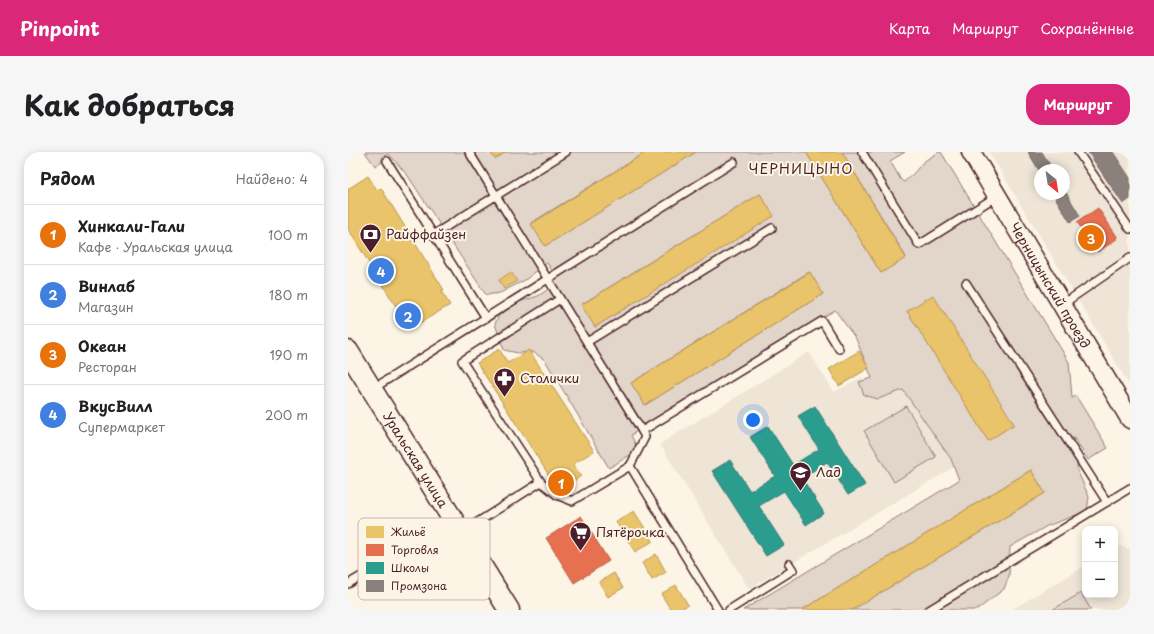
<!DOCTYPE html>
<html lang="ru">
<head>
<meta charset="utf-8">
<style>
  :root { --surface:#fff; --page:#f6f6f6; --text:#202124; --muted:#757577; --line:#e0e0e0; --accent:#db2777 }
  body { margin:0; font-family:"Playpen Sans",sans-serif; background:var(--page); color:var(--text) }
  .controls { position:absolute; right:12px; bottom:12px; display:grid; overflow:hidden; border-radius:8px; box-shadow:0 2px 10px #0003 }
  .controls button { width:36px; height:36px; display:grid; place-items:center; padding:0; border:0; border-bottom:1px solid var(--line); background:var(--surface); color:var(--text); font:20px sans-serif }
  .compass { position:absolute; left:686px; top:12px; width:36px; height:36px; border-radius:50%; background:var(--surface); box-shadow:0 2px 10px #0003; rotate:150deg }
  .you { position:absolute; left:405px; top:268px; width:14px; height:14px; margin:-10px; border:3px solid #fff; border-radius:50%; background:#1a73e8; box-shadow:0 0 0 6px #1a73e833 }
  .badge { display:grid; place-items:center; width:26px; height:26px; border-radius:50%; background:var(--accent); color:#fff; font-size:13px; font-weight:700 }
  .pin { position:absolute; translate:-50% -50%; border:2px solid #fff; box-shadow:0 1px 4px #0006 }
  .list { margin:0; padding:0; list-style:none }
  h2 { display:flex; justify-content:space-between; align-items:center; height:52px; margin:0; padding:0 16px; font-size:17px }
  h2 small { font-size:13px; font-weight:400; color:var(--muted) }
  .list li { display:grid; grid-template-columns:26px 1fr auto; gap:12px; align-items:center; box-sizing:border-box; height:60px; padding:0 16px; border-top:1px solid var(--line) }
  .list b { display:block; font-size:15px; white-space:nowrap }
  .list p { margin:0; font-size:13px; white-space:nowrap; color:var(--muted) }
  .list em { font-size:13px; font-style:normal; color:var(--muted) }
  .map { position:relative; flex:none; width:782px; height:458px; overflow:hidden; border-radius:16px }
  header { display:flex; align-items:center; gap:24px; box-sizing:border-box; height:56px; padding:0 20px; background:var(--accent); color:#fff }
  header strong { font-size:19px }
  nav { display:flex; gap:22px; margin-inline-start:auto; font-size:14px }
  .intro { display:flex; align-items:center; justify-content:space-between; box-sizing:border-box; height:96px; padding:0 24px }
  h1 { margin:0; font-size:28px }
  .button { padding:10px 18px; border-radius:16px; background:var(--accent); color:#fff; font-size:14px; font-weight:700 }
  main { display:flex; gap:24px; padding:0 24px }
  aside { flex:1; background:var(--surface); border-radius:16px; box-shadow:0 2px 10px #0003 }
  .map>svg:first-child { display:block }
  .built { fill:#eee5d7; fill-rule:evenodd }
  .green { fill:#e2d5ca; stroke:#967a7a; fill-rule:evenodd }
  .homes { fill:#e9c46a; stroke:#b99257 }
  .shops { fill:#e76f51; stroke:#b85746 }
  .schools { fill:#2a9d8f; stroke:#347771 }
  .industry { fill:#8a817c; stroke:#776464 }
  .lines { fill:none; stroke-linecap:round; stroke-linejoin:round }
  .service-casing { stroke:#4a1f2b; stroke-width:10 }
  .tertiary-casing { stroke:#4a1f2b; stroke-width:21 }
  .secondary-casing { stroke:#4a1f2b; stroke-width:23 }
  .service { stroke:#fcf5e5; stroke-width:7 }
  .tertiary { stroke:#fcf5e5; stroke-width:18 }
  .secondary { stroke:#fcf5e5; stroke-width:20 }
  .labels { text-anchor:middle; stroke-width:4; stroke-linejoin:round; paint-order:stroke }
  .poi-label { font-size:13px; fill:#4a1f2b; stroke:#fcf5e5; text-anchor:start }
  .street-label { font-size:13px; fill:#4a1f2b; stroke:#fcf5e5 }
  .neighbourhood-label { font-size:14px; letter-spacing:1px; fill:#4a1f2b; stroke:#fcf5e5 }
  .key { fill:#fcf5e5; stroke:#c7b5ad; stroke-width:1 }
  .key-label { font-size:11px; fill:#4a1f2b }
</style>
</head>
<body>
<header>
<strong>Pinpoint</strong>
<nav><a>Карта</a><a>Маршрут</a><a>Сохранённые</a></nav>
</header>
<div class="intro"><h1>Как добраться</h1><a class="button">Маршрут</a></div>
<main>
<aside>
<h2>Рядом<small>Найдено: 4</small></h2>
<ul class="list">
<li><span class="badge" style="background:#e8710a">1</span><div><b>Хинкали-Гали</b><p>Кафе · Уральская улица</p></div><em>100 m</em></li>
<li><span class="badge" style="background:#3f7fe0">2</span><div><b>Винлаб</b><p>Магазин</p></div><em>180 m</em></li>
<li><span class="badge" style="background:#e8710a">3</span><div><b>Океан</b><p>Ресторан</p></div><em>190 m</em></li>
<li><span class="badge" style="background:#3f7fe0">4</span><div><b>ВкусВилл</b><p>Супермаркет</p></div><em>200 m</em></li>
</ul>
</aside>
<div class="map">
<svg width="782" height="458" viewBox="0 0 782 458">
  <rect width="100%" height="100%" fill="#fcf5e5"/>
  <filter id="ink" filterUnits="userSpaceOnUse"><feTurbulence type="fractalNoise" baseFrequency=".025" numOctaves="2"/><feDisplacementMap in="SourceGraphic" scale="8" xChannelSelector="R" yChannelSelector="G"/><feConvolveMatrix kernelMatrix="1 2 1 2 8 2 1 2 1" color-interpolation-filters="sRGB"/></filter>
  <g filter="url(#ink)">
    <g class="built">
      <path d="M 641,0 L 782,0 L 782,234 ZM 692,18 L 716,18 L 716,42 L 692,42 Z"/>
      <path d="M 461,200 L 486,240 L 514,225 L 526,243 L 565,224 L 618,308 L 401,437 L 312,292 Z"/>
      <path d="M 772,394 L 782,397 L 782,458 L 663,458 L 737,414 L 737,443 L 767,443 L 767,397 Z"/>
    </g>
    <g class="green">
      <path d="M 17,0 L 142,0 L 147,7 L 158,0 L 298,0 L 183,71 L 197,94 L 348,0 L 458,0 L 533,121 L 558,105 L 494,0 L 557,0 L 542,9 L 553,28 L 556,30 L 566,21 L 575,10 L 591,0 L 593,0 L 721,210 L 724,246 L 728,244 L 760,296 L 740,308 L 725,285 L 730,320 L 741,345 L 739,359 L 699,374 L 662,395 L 661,424 L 656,437 L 629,458 L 504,458 L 697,341 L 683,318 L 454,458 L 395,458 L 611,328 L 603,307 L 555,238 L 530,247 L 516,243 L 511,230 L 524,226 L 508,187 L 487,158 L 283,283 L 290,298 L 261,316 L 215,238 L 197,208 L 185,200 L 170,201 L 156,198 L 147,172 L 153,158 L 164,152 L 190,144 L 202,136 L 207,123 L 199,111 L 177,128 L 152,141 L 138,143 L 60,24 L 41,2 L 35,4 L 33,11 L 27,14 ZM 412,42 L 425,64 L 247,175 L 234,152 ZM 461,120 L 475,142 L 297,253 L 283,231 ZM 559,159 L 665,272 L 665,273 L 640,288 Z"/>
      <path d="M 558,254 L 588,305 L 546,330 L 516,279 Z"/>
      <path d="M 733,441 L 743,458 L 704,458 Z"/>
    </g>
    <g class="homes">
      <path d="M 142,0 L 158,0 L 147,7 Z"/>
      <path d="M 298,0 L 348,0 L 197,94 L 183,72 Z"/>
      <path d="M 458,0 L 494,0 L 558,106 L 533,121 Z"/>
      <path d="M 20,24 L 29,38 L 33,36 L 96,138 L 93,139 L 102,153 L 62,177 L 0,77 L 0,37 Z"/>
      <path d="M 412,42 L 426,64 L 247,175 L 233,153 Z"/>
      <path d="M 163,120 L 169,129 L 156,137 L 151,128 Z"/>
      <path d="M 462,120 L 475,142 L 297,253 L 283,231 Z"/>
      <path d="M 585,143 L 666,272 L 640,289 L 559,159 Z"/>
      <path d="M 151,197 L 160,211 L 181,198 L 246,299 L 225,312 L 233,324 L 211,339 L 129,211 Z"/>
      <path d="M 511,199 L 521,216 L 491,234 L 481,217 Z"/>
      <path d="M 683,318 L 697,341 L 504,458 L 454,458 Z"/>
      <path d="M 286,359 L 305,389 L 287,400 L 268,370 Z"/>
      <path d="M 308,402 L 318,420 L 304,428 L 294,411 Z"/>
      <path d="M 266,421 L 275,436 L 260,445 L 251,430 Z"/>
      <path d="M 328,433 L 340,453 L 331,458 L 323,458 L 313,442 Z"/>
    </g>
    <g class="shops">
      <path d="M 750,56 L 770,86 L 750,100 L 729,70 Z"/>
      <path d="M 233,364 L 261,409 L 226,431 L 198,386 Z"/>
    </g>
    <path class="schools" d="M 467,254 L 517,333 L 500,343 L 479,310 L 454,326 L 476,361 L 458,373 L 436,339 L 411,354 L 436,393 L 418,404 L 364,319 L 382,308 L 402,339 L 427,324 L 402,285 L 420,274 L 445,313 L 471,297 L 450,264 Z"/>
    <g class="industry">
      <path d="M 680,0 L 694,0 L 705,18 L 692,18 L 692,20 Z"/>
      <path d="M 740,0 L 765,0 L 782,26 L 782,47 L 775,52 Z"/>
      <path d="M 716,37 L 732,64 L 722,70 L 705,42 L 716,42 Z"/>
    </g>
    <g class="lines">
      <defs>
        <g id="service">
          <path d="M 121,0 L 294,279"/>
          <path d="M 514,0 L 571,93 L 649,44"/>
          <path d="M 730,0 L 782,77"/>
          <path d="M 39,9 L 138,166"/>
          <path d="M 85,83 L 218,0"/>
          <path d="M 618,131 L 759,350"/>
          <path d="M 212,147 L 114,209 L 193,330 L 209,343 L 224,349 L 282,314"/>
          <path d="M 715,152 L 782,106"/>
          <path d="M 239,190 L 424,76"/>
          <path d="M 26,236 L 386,10"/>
          <path d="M 114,380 L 193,330"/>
          <path d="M 0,432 L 105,369"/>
          <path d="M 370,458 L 282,314 L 297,285 L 294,279 L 474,169 L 491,197"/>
          <path d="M 381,458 L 445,418 L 441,412"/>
          <path d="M 581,458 L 782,336"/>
        </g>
        <g id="tertiary">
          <path id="s1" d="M 623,0 L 782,267"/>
        </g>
        <g id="secondary">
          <path id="s2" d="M 0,199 L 161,458"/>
        </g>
      </defs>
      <use href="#service" class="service-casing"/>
      <use href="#tertiary" class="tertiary-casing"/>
      <use href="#secondary" class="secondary-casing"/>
      <use href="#service" class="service"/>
      <use href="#tertiary" class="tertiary"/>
      <use href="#secondary" class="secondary"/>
    </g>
  </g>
  <defs>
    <symbol id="bank-pin" viewBox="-11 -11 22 30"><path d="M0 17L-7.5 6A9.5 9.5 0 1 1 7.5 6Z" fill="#4a1f2b" stroke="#fcf5e5"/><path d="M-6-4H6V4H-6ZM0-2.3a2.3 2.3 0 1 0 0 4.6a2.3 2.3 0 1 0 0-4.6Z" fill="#fff"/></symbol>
    <symbol id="pharmacy-pin" viewBox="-11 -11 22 30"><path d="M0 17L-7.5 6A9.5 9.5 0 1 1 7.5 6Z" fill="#4a1f2b" stroke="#fcf5e5"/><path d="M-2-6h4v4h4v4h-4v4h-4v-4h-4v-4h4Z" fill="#fff"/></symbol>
    <symbol id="school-pin" viewBox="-11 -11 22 30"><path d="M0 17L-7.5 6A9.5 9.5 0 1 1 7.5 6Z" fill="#4a1f2b" stroke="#fcf5e5"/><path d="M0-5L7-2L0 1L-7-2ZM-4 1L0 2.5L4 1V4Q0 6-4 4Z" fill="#fff"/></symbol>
    <symbol id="supermarket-pin" viewBox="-11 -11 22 30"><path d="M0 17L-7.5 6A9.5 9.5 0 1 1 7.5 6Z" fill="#4a1f2b" stroke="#fcf5e5"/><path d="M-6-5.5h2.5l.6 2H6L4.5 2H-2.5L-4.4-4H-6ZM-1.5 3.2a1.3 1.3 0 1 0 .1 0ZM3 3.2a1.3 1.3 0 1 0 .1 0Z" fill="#fff"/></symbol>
  </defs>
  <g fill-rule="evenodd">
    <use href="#bank-pin" x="10" y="70" width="25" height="34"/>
    <use href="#pharmacy-pin" x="144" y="214" width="25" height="34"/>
    <use href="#school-pin" x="440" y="308" width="25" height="34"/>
    <use href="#supermarket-pin" x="220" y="368" width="25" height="34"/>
  </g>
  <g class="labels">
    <g class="poi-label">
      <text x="38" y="87">Райффайзен</text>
      <text x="172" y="231">Столички</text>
      <text x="468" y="325">Лад</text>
      <text x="248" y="385">Пятёрочка</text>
    </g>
    <g class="street-label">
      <text dy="5" stroke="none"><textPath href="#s1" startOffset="155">Черницынский проезд</textPath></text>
      <text dy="5" stroke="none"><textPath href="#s2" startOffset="128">Уральская улица</textPath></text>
    </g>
    <g class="neighbourhood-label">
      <text x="453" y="22">ЧЕРНИЦЫНО</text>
    </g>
  </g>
  <rect x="10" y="366" width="132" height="82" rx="6" class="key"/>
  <rect x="18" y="374" width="18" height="12" fill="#e9c46a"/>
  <rect x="18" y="392" width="18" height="12" fill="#e76f51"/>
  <rect x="18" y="410" width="18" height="12" fill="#2a9d8f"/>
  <rect x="18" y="428" width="18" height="12" fill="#8a817c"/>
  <g class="key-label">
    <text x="43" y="384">Жильё</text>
    <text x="43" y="402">Торговля</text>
    <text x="43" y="420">Школы</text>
    <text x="43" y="438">Промзона</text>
  </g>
</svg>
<div class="controls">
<button>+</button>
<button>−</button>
</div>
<svg class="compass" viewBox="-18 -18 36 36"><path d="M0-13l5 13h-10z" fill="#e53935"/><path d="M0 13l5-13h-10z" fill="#757577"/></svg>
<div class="you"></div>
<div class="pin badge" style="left:213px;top:331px;background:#e8710a">1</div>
<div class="pin badge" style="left:60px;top:164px;background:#3f7fe0">2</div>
<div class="pin badge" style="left:743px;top:86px;background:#e8710a">3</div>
<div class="pin badge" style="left:33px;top:119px;background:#3f7fe0">4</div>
</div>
</main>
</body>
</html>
